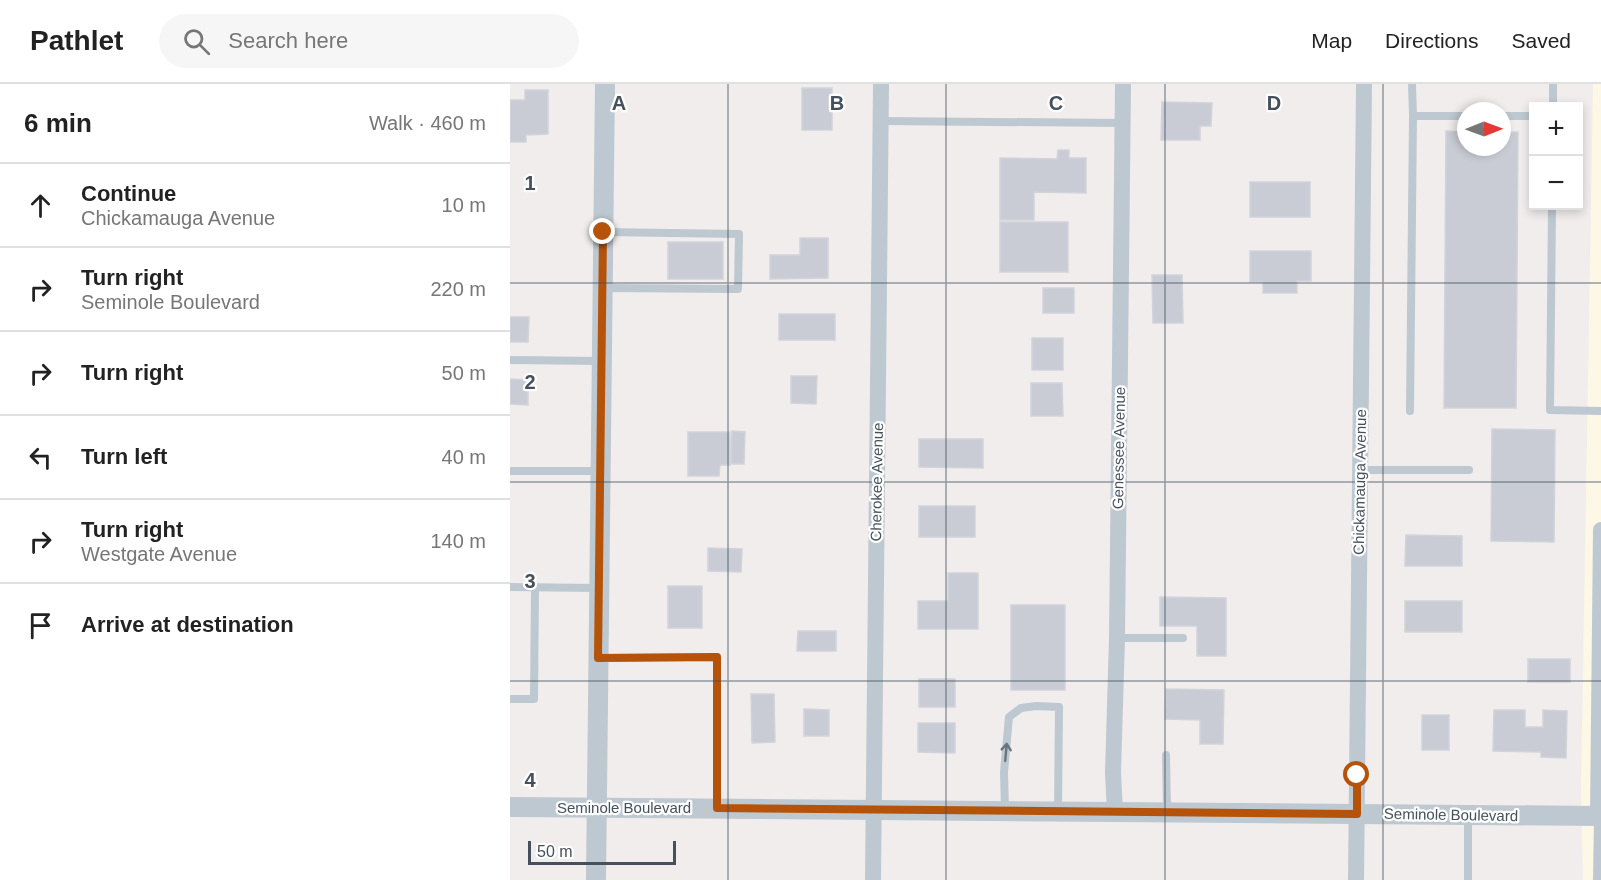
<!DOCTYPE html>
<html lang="en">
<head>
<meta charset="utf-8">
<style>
  :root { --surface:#fff; --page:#f6f6f6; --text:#222; --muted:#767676; --line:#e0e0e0 }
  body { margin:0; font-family:Helvetica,sans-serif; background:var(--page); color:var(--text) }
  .controls { position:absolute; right:18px; top:18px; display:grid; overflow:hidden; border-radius:0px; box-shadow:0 3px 9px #0003 }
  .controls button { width:54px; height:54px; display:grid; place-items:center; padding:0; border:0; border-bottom:2px solid var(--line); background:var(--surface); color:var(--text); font:30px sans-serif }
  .compass { position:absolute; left:947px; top:18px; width:54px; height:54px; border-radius:50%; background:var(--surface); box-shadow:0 3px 9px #0003; rotate:89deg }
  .scale { position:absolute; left:18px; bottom:15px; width:148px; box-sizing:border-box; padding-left:6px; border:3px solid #44505c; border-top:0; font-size:16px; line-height:21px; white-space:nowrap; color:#44505c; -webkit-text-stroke:4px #fff; paint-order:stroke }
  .stop { position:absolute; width:18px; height:18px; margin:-14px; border:4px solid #b45309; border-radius:50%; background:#fff }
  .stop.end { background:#b45309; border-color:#fff; box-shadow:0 2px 6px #0008 }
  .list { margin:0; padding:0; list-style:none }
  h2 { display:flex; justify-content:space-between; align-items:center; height:78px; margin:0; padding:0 24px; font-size:26px }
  h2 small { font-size:20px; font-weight:400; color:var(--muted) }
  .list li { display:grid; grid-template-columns:39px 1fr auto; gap:18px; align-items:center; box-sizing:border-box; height:84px; padding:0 24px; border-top:2px solid var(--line) }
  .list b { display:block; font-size:22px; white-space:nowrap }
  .list p { margin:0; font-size:20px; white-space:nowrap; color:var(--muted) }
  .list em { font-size:20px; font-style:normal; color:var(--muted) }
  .icon { flex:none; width:33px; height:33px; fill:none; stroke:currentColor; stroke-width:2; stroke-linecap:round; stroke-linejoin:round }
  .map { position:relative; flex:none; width:1091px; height:796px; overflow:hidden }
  header { display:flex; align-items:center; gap:36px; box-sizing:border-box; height:84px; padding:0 30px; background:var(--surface); border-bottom:2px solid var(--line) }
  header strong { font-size:28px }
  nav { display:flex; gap:33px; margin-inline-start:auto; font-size:21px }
  .search { width:420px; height:54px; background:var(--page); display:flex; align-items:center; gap:15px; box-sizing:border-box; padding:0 21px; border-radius:33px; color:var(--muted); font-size:22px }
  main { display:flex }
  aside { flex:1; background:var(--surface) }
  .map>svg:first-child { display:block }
  .commercial { fill:#fdf7e5 }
  .building { fill:#c9ccd4; stroke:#d1d3da; stroke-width:1.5 }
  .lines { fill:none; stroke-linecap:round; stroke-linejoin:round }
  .service { stroke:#bdc8d1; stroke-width:8 }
  .minor { stroke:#bdc8d1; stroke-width:16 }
  .tertiary { stroke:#bdc8d1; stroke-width:20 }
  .oneway { stroke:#68747f }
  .route { stroke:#b45309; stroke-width:8 }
  .grid { fill:none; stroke:#44505c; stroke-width:1.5; stroke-opacity:0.55 }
  .labels { text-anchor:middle; stroke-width:4.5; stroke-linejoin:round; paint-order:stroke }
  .street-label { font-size:15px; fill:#44505c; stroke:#fff }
  .grid-label { font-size:20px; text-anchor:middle; font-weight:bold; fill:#44505c; stroke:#fff; stroke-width:4.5; stroke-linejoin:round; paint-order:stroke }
</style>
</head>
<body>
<header>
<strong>Pathlet</strong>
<div class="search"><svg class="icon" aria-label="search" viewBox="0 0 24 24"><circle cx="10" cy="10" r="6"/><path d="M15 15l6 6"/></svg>Search here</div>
<nav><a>Map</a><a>Directions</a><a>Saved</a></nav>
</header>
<main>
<aside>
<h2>6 min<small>Walk · 460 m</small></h2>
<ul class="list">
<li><svg class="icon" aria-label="ahead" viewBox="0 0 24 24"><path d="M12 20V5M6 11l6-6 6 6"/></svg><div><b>Continue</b><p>Chickamauga Avenue</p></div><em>10 m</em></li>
<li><svg class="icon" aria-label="right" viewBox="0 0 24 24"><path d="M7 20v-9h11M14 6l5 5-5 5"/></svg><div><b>Turn right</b><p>Seminole Boulevard</p></div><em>220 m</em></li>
<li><svg class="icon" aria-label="right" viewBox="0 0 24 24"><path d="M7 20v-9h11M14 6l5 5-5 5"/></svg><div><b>Turn right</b></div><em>50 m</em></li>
<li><svg class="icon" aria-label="left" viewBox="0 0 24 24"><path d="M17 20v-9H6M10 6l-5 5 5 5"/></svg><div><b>Turn left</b></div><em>40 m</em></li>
<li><svg class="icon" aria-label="right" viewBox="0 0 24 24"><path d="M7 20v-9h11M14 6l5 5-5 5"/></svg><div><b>Turn right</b><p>Westgate Avenue</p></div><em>140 m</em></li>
<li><svg class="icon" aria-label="arrive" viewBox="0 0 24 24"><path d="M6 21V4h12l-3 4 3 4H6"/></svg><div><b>Arrive at destination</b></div></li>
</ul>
</aside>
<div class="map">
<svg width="1091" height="796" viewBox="0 0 1091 796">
  <rect width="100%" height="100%" fill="#f1eded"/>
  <path class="commercial" d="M 1083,0 L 1091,0 L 1091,796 L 1073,796 L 1071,706 Z"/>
  <g class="building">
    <rect x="292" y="4" width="30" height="42"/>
    <path d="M 15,6 L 38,6 L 38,50 L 16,51 L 16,58 L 0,58 L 0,16 L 15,16 Z"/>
    <path d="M 652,18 L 702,19 L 701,42 L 690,42 L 690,56 L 651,56 Z"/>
    <path d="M 936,47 L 956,48 L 956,63 L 992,63 L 992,48 L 1008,48 L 1006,324 L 934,324 Z"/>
    <path d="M 548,66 L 559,66 L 559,74 L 576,74 L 576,109 L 524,108 L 524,136 L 490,136 L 490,74 L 547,75 Z"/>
    <rect x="740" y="98" width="60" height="35"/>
    <rect x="490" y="138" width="68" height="50"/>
    <path d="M 290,154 L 318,154 L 318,194 L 260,195 L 260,171 L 290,171 Z"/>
    <rect x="158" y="158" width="55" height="37"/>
    <path d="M 740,167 L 801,167 L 801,197 L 787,197 L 787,209 L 753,209 L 753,198 L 740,198 Z"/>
    <path d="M 642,191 L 672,191 L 673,239 L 643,239 Z"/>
    <rect x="533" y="204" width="31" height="25"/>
    <rect x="269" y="230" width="56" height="26"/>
    <path d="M 0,233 L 19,233 L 18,258 L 0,258 Z"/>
    <rect x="522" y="254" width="31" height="32"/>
    <path d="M 281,292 L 307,292 L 306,320 L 281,319 Z"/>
    <path d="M 0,295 L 18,296 L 18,321 L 0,320 Z"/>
    <path d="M 521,299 L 552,299 L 553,332 L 521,332 Z"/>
    <path d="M 982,345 L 1045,346 L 1044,458 L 981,457 Z"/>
    <path d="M 222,347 L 235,348 L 234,380 L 221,380 Z"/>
    <path d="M 178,348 L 220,348 L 220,381 L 210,381 L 209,392 L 178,392 Z"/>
    <path d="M 409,355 L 473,355 L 473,384 L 409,383 Z"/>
    <rect x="409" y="422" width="56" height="31"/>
    <path d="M 896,451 L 952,452 L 952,482 L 895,482 Z"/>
    <path d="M 198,464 L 232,465 L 231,488 L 198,487 Z"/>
    <path d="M 438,489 L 468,489 L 468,545 L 408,545 L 408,517 L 438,517 Z"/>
    <rect x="158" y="502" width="34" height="42"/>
    <path d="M 650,513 L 716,514 L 716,572 L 687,572 L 687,542 L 650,542 Z"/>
    <rect x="895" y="517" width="57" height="31"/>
    <rect x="501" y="521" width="54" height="85"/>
    <path d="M 288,547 L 326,547 L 326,567 L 287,567 Z"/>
    <rect x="1018" y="575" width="42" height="23"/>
    <rect x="409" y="595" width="36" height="28"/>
    <path d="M 656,605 L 714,606 L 713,660 L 690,660 L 690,636 L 655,635 Z"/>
    <path d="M 241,610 L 264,610 L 265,658 L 242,659 Z"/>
    <path d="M 294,625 L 319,626 L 319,652 L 294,652 Z"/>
    <path d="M 984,626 L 1015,626 L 1015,643 L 1033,643 L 1033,626 L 1057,627 L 1056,674 L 1031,673 L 1031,668 L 983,667 Z"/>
    <rect x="912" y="631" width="27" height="35"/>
    <path d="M 408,639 L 445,639 L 445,669 L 408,668 Z"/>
  </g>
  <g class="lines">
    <g class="service">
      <path d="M 902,0 L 903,32"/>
      <path d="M 1043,22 L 1043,0"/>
      <path d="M 992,32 L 1023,32"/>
      <path d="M 371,37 L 612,39"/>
      <path d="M 1042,122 L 1040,326 L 1091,327"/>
      <path d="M 93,204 L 228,205 L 229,150 L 93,148"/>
      <path d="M 0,276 L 91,277"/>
      <path d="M 900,327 L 903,32 L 956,32"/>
      <path d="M 850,386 L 959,386"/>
      <path d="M 0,387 L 90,387"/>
      <path d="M 0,503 L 89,504"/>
      <path d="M 607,554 L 673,554"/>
      <path d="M 89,574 L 207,573 L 207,724"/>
      <path d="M 0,615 L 24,615 L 25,503"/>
      <path d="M 656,671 L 657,728"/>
      <path d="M 495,726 L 494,688 L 499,633 L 511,624 L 526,622 L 549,623 L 548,727"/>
      <path d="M 958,796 L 958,731"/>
      <path d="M 1087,796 L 1088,732"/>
    </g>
    <g class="minor">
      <path d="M 605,728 L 603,689 L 607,554 L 613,0"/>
      <path d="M 1088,732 L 1091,446"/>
      <path d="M 363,796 L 371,0"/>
      <path d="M 846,796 L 854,0"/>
    </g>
    <g class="tertiary">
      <path d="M 0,723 L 1091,732"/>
      <path d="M 86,796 L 95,0"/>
    </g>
  </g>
  <defs><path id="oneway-shaft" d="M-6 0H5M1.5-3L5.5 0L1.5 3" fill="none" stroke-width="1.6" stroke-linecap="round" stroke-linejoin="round" transform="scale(1.5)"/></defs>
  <use class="oneway" href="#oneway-shaft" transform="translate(496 668) rotate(-85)"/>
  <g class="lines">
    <path class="route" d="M 93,148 L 88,574 L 207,573 L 207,724 L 847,730 L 847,691"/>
  </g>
  <path class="grid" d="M 218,0 L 218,796M 436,0 L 436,796M 655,0 L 655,796M 873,0 L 873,796M 0,199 L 1091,199M 0,398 L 1091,398M 0,597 L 1091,597"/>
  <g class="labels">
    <g class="street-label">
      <text transform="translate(609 364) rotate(-89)" y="5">Genessee Avenue</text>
      <text transform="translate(367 398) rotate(-89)" y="5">Cherokee Avenue</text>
      <text transform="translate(850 398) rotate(-89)" y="5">Chickamauga Avenue</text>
      <text x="114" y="729">Seminole Boulevard</text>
      <text transform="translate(941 731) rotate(1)" y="5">Seminole Boulevard</text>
    </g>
  </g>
  <g class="grid-label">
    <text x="109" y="26">A</text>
    <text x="327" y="26">B</text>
    <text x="546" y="26">C</text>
    <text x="764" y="26">D</text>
    <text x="20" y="106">1</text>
    <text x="20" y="305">2</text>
    <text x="20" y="504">3</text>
    <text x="20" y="703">4</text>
  </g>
</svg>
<div class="controls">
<button>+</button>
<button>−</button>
</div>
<svg class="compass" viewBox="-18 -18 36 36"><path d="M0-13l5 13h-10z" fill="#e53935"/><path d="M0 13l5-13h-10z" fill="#767676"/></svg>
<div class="scale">50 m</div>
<div class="stop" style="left:847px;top:691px"></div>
<div class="stop end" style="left:93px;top:148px"></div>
</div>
</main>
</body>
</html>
